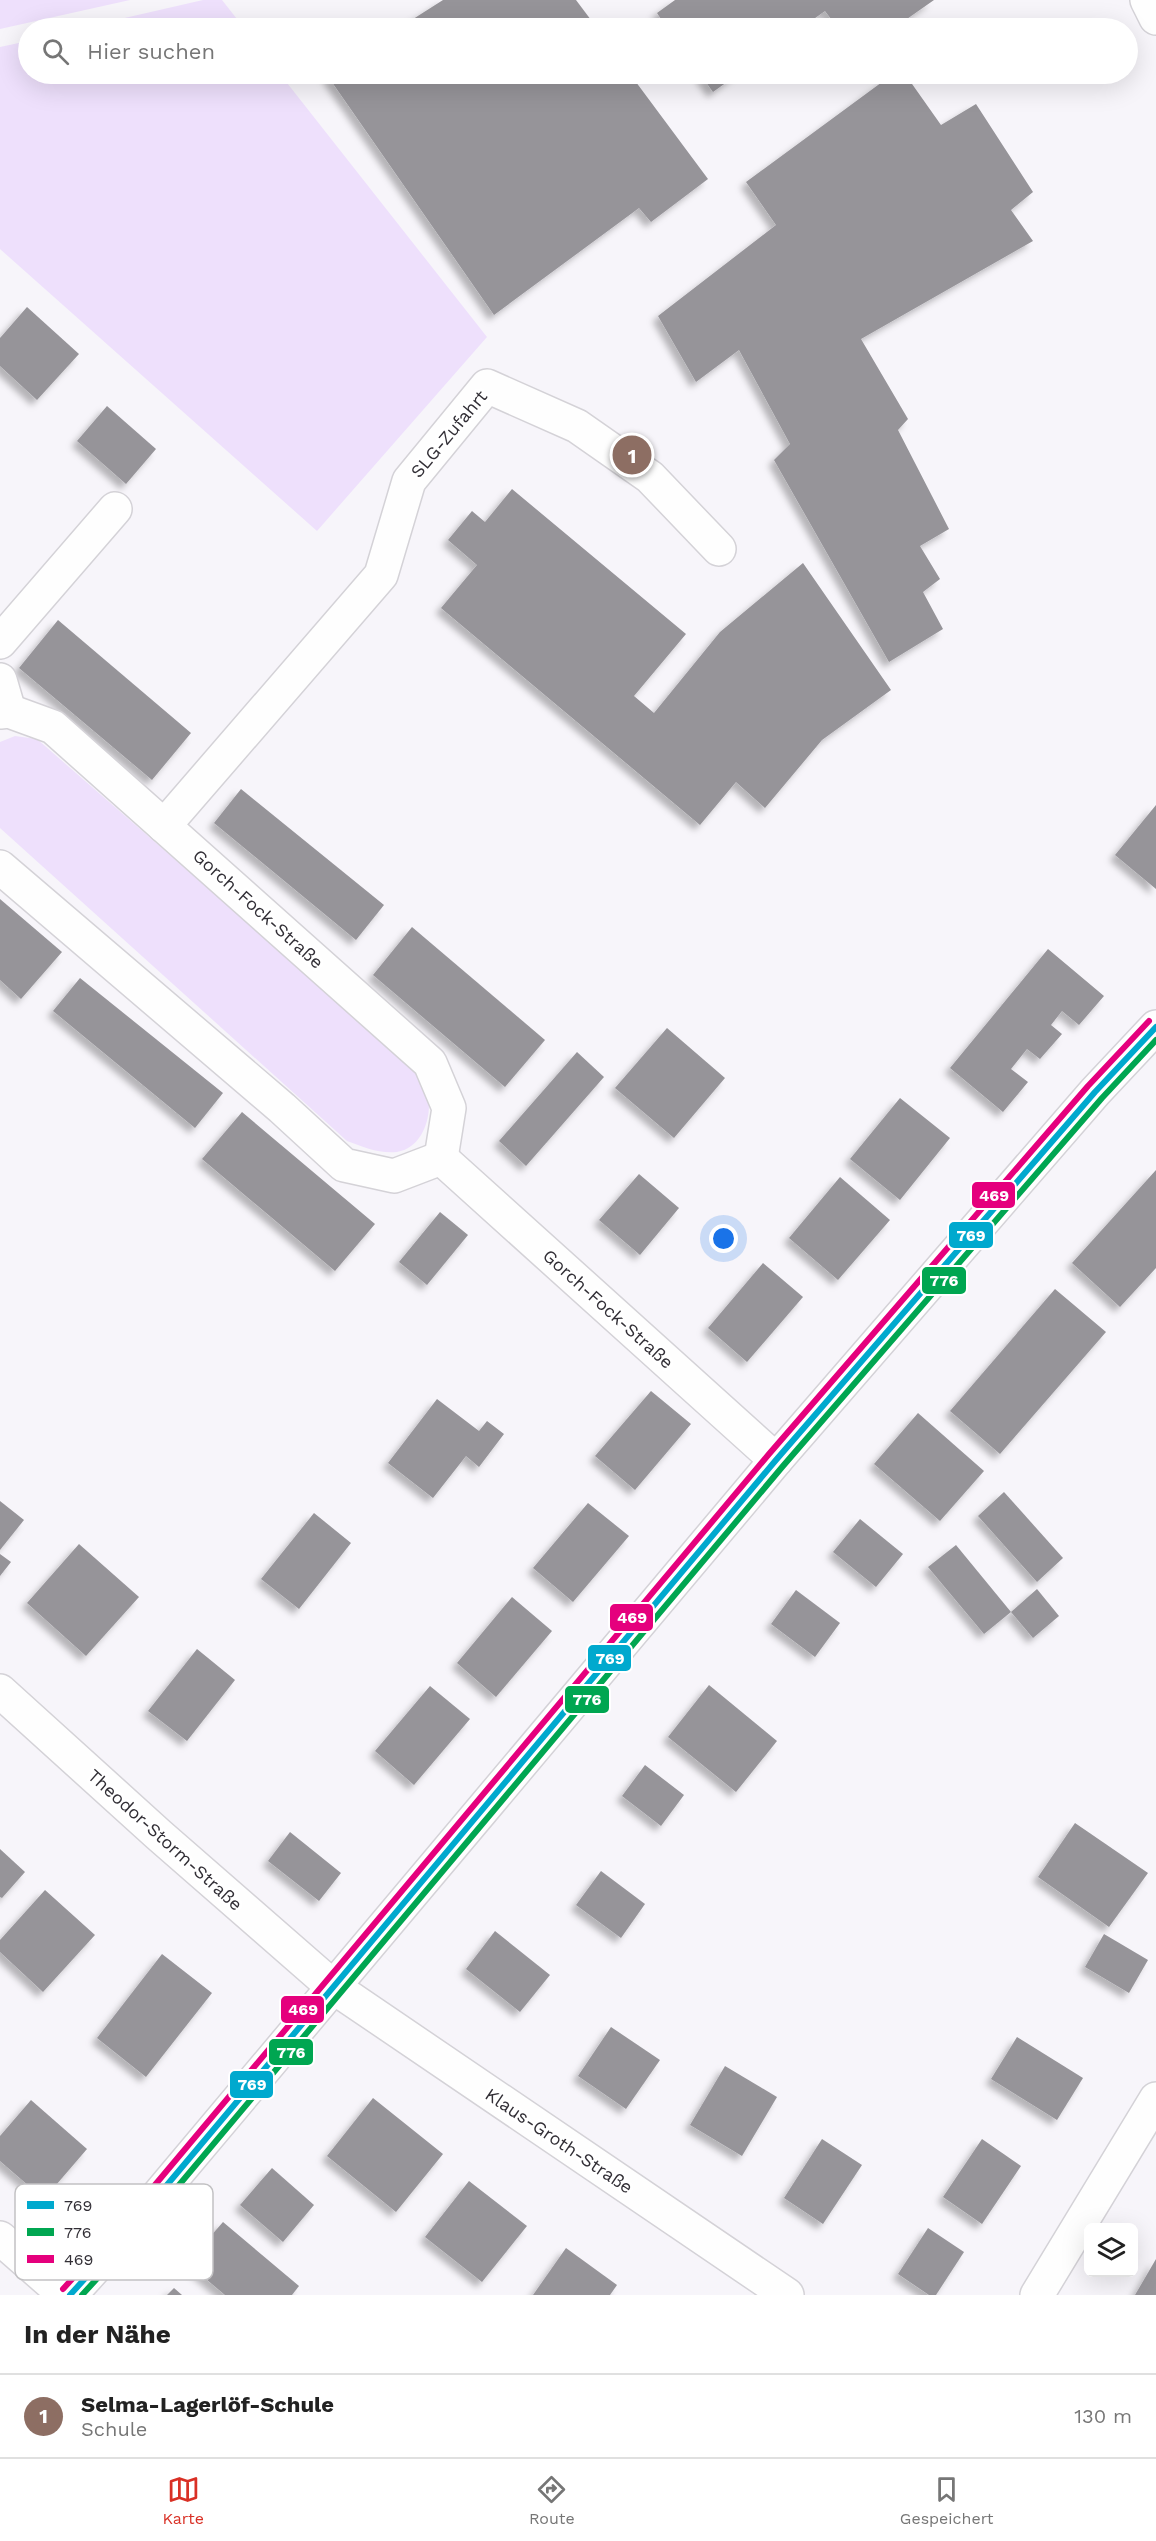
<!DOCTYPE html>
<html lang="de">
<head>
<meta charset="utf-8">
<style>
  :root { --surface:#fff; --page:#f2f2f2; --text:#222; --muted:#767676; --line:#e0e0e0; --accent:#d93025 }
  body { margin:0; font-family:"Work Sans",sans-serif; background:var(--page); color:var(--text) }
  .controls { position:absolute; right:18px; bottom:18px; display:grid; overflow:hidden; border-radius:9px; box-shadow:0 6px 24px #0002 }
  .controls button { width:54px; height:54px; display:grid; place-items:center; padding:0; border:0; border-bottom:2px solid var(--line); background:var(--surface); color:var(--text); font:30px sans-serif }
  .you { position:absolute; left:724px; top:1239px; width:21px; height:21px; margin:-15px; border:4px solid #fff; border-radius:50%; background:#1a73e8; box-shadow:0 0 0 9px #1a73e833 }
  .badge { display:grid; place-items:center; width:39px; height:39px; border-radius:50%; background:var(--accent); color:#fff; font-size:20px; font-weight:700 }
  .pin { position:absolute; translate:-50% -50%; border:3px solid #fff; box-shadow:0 2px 6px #0006 }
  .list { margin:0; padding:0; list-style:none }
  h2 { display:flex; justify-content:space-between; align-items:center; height:78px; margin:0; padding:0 24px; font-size:26px }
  h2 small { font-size:20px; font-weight:400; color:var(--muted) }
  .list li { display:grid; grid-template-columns:39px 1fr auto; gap:18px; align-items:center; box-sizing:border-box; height:84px; padding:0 24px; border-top:2px solid var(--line) }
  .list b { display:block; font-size:22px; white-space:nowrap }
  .list p { margin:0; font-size:20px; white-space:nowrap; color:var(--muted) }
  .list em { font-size:20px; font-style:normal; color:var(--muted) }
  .icon { flex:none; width:33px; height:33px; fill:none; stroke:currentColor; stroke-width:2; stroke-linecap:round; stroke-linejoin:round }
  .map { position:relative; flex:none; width:1156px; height:2295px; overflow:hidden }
  .search { position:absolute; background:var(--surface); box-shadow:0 6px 24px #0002; left:18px; right:18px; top:18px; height:66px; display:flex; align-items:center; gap:15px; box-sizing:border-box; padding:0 21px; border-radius:33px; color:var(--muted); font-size:22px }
  .sheet { height:162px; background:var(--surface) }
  nav { display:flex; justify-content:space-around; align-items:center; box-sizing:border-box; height:84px; border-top:2px solid var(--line); background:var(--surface); font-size:16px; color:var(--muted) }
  nav a { display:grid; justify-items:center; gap:3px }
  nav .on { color:var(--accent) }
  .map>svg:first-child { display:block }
  .green { fill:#eee0fc }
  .building { fill:#969499; filter:url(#shadow) }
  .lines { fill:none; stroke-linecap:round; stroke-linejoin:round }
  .minor-casing { stroke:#d4d2d7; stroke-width:36 }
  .minor { stroke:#fefefe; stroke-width:33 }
  .bus-1-casing { stroke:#fff; stroke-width:10 }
  .bus-2-casing { stroke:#fff; stroke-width:10 }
  .bus-3-casing { stroke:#fff; stroke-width:10 }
  .bus-1 { stroke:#00a9ce; stroke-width:6 }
  .bus-2 { stroke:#00a651; stroke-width:6 }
  .bus-3 { stroke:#e5007d; stroke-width:6 }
  .labels { text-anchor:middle; stroke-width:6; stroke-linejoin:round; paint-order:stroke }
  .street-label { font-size:18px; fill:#322f36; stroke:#fff }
  .key { fill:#fff; stroke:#c2c1c3; stroke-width:1.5 }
  .key-label { font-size:16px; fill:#322f36 }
  .line-badge { stroke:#fff; stroke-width:2 }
  .badge-label { font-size:16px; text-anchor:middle; font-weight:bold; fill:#fff }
</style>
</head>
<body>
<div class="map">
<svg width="1156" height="2295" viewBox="0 0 1156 2295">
  <defs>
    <filter id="shadow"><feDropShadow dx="-5.5" dy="5.5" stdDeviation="3" flood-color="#0004"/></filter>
  </defs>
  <rect width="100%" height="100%" fill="#f7f5fa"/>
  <g class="green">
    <path d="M 0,0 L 130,0 L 0,29 Z"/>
    <path d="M 203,0 L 222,0 L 244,28 L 81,28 Z"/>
    <path d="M 28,41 L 28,74 L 280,74 L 487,337 L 317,531 L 0,249 L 0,47 Z"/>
    <path d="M 15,736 L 37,739 L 399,1055 C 407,1064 419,1073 424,1083 C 436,1106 426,1148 397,1152 C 379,1154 364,1147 347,1141 L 0,828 L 0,742 Z"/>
  </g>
  <g class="building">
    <path d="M 443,0 L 576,0 L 597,28 L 399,28 Z"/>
    <path d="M 675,0 L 934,0 L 894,28 L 838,28 L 825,11 L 801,28 L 667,28 L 657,13 Z"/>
    <path d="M 329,74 L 630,74 L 708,179 L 651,222 L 639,208 L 494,315 L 327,75 Z"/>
    <path d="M 700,74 L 738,74 L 713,92 Z"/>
    <path d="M 893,74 L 905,74 L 941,125 L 976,104 L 1033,192 L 1011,210 L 1033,241 L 861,339 L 908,419 L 898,430 L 949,529 L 920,546 L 940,579 L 923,592 L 943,629 L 889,662 L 774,460 L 790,444 L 739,350 L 696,382 L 658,316 L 776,225 L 746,182 Z"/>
    <path d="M 27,307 L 79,354 L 37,400 L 0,366 L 0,338 Z"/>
    <path d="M 107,406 L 156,449 L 126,484 L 77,441 Z"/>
    <path d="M 512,489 L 686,634 L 634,696 L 654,713 L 720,632 L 803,563 L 891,690 L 822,740 L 765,808 L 736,782 L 700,825 L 441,608 L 477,565 L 448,540 L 472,511 L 485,522 Z"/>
    <path d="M 58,620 L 191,733 L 152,780 L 19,668 Z"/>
    <path d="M 241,789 L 384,905 L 356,940 L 214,823 Z"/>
    <path d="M 1156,805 L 1156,889 L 1115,855 Z"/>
    <path d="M 0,899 L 62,952 L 21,999 L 0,980 Z"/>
    <path d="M 412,927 L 545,1040 L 505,1087 L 373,975 Z"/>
    <path d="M 1048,949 L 1104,996 L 1079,1025 L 1062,1011 L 1051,1025 L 1062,1034 L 1040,1059 L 1027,1049 L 1011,1069 L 1028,1082 L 1003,1112 L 950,1068 Z"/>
    <path d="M 80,978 L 223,1093 L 195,1128 L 53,1011 Z"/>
    <path d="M 667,1028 L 725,1078 L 674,1138 L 615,1088 Z"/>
    <path d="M 577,1052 L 604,1077 L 526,1166 L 499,1141 Z"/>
    <path d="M 900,1098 L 950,1138 L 900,1200 L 850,1159 Z"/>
    <path d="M 242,1112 L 375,1224 L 335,1271 L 202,1159 Z"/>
    <path d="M 1156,1170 L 1156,1268 L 1120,1307 L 1072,1263 Z"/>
    <path d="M 639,1174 L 679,1208 L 640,1255 L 599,1220 Z"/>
    <path d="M 840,1177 L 890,1220 L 838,1280 L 789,1238 Z"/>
    <path d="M 440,1212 L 468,1235 L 427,1285 L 399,1262 Z"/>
    <path d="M 763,1263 L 803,1297 L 747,1362 L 708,1328 Z"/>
    <path d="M 1055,1289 L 1106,1332 L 1000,1454 L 950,1411 Z"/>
    <path d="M 651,1391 L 691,1424 L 635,1490 L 595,1456 Z"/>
    <path d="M 437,1399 L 479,1431 L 487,1421 L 504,1434 L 479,1467 L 466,1456 L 433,1498 L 388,1463 Z"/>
    <path d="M 918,1413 L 984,1471 L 940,1521 L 874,1464 Z"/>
    <path d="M 1004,1492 L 1063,1558 L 1037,1582 L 978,1516 Z"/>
    <path d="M 0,1501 L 24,1520 L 0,1550 Z"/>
    <path d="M 588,1503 L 629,1536 L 573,1602 L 533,1568 Z"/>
    <path d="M 314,1513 L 351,1543 L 299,1609 L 261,1579 Z"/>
    <path d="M 860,1519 L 903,1554 L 876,1587 L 833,1552 Z"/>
    <path d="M 79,1544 L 139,1597 L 86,1656 L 27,1603 Z"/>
    <path d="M 956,1545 L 1011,1612 L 984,1634 L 928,1567 Z"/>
    <path d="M 0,1554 L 11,1562 L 0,1576 Z"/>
    <path d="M 1037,1589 L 1059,1616 L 1033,1638 L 1011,1612 Z"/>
    <path d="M 796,1590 L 840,1623 L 815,1657 L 771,1624 Z"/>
    <path d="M 512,1597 L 552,1631 L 496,1697 L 457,1663 Z"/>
    <path d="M 197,1649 L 235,1680 L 187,1741 L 148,1711 Z"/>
    <path d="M 709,1685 L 777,1741 L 736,1792 L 668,1737 Z"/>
    <path d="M 430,1686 L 470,1719 L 414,1785 L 375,1751 Z"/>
    <path d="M 645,1765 L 684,1795 L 661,1826 L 622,1796 Z"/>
    <path d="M 1075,1823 L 1148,1873 L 1109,1927 L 1038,1877 Z"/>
    <path d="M 290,1832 L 341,1873 L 319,1901 L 268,1861 Z"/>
    <path d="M 0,1849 L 25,1872 L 2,1898 L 0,1897 Z"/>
    <path d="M 601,1871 L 645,1904 L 621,1938 L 576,1905 Z"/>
    <path d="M 45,1890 L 95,1935 L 43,1992 L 0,1952 L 0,1940 Z"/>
    <path d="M 495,1931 L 550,1975 L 520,2012 L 466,1969 Z"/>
    <path d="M 1104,1934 L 1148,1960 L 1129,1993 L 1085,1967 Z"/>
    <path d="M 162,1954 L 212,1993 L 146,2077 L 97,2038 Z"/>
    <path d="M 611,2027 L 660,2060 L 626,2109 L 578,2076 Z"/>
    <path d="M 1017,2037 L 1083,2078 L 1057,2120 L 991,2079 Z"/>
    <path d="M 725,2066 L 777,2097 L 742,2156 L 690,2125 Z"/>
    <path d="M 373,2098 L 443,2154 L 396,2212 L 327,2156 Z"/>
    <path d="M 31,2100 L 87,2149 L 44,2199 L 0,2161 L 0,2136 Z"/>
    <path d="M 822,2139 L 862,2165 L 823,2224 L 784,2198 Z"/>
    <path d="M 982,2139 L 1021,2166 L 982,2224 L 943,2197 Z"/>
    <path d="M 272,2168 L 314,2205 L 283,2242 L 240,2205 Z"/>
    <path d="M 469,2181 L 527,2226 L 482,2282 L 425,2237 Z"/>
    <path d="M 223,2222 L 299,2286 L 292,2295 L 225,2295 L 187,2263 Z"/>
    <path d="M 928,2228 L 964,2252 L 936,2295 L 929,2295 L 898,2274 Z"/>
    <path d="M 566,2248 L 617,2285 L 610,2295 L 533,2295 Z"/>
    <path d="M 1156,2259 L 1156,2295 L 1135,2295 Z"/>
    <path d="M 174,2288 L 182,2295 L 167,2295 Z"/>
  </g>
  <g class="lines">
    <defs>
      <g id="minor">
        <path d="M 1147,0 L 1156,18"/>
        <path d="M 0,642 L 115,509"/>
        <path d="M 0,680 L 9,711"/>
        <path d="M 0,712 L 9,711 L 53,727 L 430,1063 L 449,1108 L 441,1158"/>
        <path d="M 164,826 L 381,575 L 409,481 L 487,386 L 577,426 L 650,477 L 719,549"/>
        <path d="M 0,867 L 282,1108 L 344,1165 L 394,1176 L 441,1158"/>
        <path d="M 441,1158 L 776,1460"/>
        <path d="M 0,1691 L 159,1835 L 332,1986 L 787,2295"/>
        <path d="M 0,2238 L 65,2295"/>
        <path d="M 70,2295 L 130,2229 L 776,1460 L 1095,1092 L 1156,1027"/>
        <path d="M 1037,2295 L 1156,2099"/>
      </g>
    </defs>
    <use href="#minor" class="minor-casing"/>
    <use href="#minor" class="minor"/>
    <defs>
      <path id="bus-1" d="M 70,2295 L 130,2229 L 776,1460 L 1095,1092 L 1156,1027"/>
      <path id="bus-2" d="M 82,2295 L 137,2235 L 783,1466 L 1102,1098 L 1156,1040"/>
      <path id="bus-3" d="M 63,2289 L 123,2223 L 769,1454 L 1088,1086 L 1149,1021"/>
    </defs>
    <use href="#bus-1" class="bus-1-casing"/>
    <use href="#bus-2" class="bus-2-casing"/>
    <use href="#bus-3" class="bus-3-casing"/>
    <use href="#bus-1" class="bus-1"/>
    <use href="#bus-2" class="bus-2"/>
    <use href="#bus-3" class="bus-3"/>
  </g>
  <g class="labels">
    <g class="street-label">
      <text transform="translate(449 434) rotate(-50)" y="6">SLG-Zufahrt</text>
      <text transform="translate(258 909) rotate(42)" y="6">Gorch-Fock-Straße</text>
      <text transform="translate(608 1309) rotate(42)" y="6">Gorch-Fock-Straße</text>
      <text transform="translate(165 1840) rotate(42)" y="6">Theodor-Storm-Straße</text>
      <text transform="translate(559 2141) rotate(34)" y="6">Klaus-Groth-Straße</text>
    </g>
  </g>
  <rect x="15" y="2184" width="198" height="96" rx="9" class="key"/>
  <rect x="27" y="2201" width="27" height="8" fill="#00a9ce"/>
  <rect x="27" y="2228" width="27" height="8" fill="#00a651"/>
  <rect x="27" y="2255" width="27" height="8" fill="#e5007d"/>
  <g class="key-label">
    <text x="64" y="2211">769</text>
    <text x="64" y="2238">776</text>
    <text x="64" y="2265">469</text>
  </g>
  <g class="line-badge">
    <rect x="971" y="1181" width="45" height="28" rx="6" fill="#e5007d"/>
    <rect x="948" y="1221" width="46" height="28" rx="6" fill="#00a9ce"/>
    <rect x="921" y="1266" width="46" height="29" rx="6" fill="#00a651"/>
    <rect x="609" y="1603" width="45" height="29" rx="6" fill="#e5007d"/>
    <rect x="587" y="1644" width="45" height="28" rx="6" fill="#00a9ce"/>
    <rect x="564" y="1685" width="46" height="29" rx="6" fill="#00a651"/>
    <rect x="280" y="1995" width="45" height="29" rx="6" fill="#e5007d"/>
    <rect x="268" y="2038" width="46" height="28" rx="6" fill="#00a651"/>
    <rect x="229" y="2070" width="45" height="29" rx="6" fill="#00a9ce"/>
  </g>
  <g class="badge-label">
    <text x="994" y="1201">469</text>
    <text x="971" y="1241">769</text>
    <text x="944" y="1286">776</text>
    <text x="632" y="1623">469</text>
    <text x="610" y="1664">769</text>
    <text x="587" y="1705">776</text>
    <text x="303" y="2015">469</text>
    <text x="291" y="2058">776</text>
    <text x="252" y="2090">769</text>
  </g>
</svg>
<div class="controls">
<button><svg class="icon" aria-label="layers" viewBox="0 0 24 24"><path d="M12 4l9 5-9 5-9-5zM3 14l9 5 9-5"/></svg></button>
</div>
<div class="you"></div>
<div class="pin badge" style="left:632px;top:455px;background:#8d6e63">1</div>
<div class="search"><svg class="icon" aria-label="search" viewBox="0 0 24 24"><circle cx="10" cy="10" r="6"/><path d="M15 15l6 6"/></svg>Hier suchen</div>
</div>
<section class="sheet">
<h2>In der Nähe<small></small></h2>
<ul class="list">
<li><span class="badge" style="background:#8d6e63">1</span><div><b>Selma-Lagerlöf-Schule</b><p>Schule</p></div><em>130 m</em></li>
</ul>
</section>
<nav>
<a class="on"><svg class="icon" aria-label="map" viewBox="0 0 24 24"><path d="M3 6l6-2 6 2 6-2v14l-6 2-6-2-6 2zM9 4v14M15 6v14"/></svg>Karte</a>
<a><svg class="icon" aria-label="directions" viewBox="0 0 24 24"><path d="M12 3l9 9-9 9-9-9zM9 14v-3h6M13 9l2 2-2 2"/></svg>Route</a>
<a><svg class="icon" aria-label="saved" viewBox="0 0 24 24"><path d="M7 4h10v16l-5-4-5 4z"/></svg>Gespeichert</a>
</nav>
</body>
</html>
